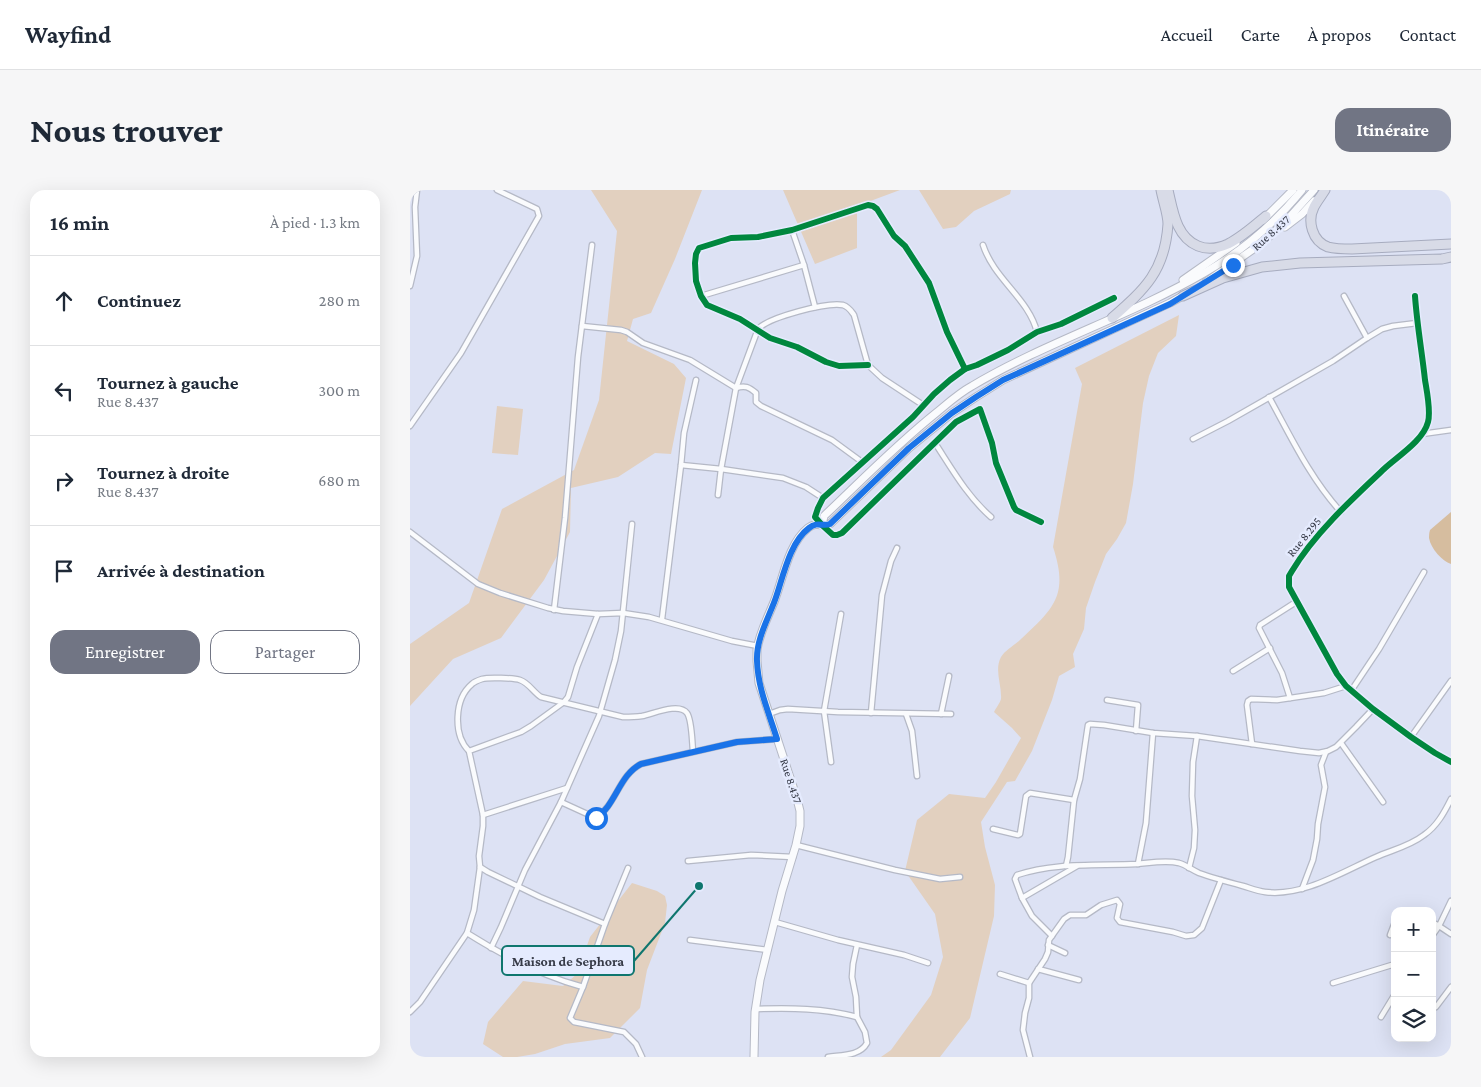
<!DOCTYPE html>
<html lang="fr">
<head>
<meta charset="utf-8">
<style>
  :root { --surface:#fff; --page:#f6f6f7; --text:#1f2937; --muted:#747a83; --line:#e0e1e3; --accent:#717584 }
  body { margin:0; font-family:"Crimson Pro",serif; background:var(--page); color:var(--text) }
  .controls { position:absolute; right:15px; bottom:15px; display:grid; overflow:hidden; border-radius:10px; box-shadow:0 5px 20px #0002 }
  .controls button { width:45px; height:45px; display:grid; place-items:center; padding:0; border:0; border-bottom:1px solid var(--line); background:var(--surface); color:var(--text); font:25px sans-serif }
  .stop { position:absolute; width:15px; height:15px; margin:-11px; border:4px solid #1a73e8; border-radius:50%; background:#fff }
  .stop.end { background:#1a73e8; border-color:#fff; box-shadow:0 1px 5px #0008 }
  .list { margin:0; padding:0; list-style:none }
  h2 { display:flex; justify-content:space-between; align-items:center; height:65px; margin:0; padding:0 20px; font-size:21px }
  h2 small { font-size:16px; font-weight:400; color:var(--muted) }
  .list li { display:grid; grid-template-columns:32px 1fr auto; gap:15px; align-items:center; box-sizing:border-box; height:90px; padding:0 20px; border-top:1px solid var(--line) }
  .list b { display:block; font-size:19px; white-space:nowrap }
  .list p { margin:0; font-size:16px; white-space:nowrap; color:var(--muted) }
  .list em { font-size:16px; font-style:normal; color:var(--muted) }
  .actions { display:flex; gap:10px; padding:15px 20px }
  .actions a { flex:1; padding:11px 0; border:1px solid var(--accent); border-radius:15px; text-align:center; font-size:18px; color:var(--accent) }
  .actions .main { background:var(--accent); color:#fff }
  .icon { flex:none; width:28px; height:28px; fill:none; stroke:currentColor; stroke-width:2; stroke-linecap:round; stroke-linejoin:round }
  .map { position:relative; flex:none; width:1041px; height:867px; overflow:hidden; border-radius:15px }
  header { display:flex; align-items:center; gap:30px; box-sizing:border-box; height:70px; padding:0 25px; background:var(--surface); border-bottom:1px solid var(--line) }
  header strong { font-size:24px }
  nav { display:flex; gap:28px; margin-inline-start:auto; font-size:18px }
  .intro { display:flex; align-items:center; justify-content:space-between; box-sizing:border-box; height:120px; padding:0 30px }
  h1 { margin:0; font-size:35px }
  .button { padding:12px 22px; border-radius:15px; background:var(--accent); color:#fff; font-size:18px; font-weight:700 }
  main { display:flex; gap:30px; padding:0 30px }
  aside { flex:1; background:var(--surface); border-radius:15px; box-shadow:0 5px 20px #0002 }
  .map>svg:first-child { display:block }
  .green { fill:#e2d0bf }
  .forest { fill:#d6bd9f }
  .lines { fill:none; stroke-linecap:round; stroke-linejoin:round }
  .street-casing { stroke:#b5b9c6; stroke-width:7 }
  .secondary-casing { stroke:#b5b9c6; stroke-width:9 }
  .highway-casing { stroke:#a7acbf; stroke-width:11 }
  .street { stroke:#fafbfd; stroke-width:4.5 }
  .secondary { stroke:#fafbfd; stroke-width:7 }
  .highway { stroke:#d8dbe7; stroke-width:9 }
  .cycleway-casing { stroke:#e5ebfe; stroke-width:9 }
  .cycleway { stroke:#00873e; stroke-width:6 }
  .route { stroke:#1a73e8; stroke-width:6 }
  .labels { text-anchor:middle; stroke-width:5; stroke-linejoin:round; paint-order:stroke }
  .street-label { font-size:12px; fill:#373b48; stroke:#e5ebfe }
  .leader { fill:none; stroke:#0f766e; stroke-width:2 }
  .callout-dot { fill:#0f766e; stroke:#e5ebfe; stroke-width:2 }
  .callout { fill:#e5ebfe; stroke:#0f766e; stroke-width:2 }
  .callout-label { font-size:14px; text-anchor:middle; font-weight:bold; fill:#373b48 }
</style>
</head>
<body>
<header>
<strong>Wayfind</strong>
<nav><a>Accueil</a><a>Carte</a><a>À propos</a><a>Contact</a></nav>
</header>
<div class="intro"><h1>Nous trouver</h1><a class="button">Itinéraire</a></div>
<main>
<aside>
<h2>16 min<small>À pied · 1.3 km</small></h2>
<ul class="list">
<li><svg class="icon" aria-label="ahead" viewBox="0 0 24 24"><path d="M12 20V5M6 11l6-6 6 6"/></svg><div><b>Continuez</b></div><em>280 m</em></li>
<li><svg class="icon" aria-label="left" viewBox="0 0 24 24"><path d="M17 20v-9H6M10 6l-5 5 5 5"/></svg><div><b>Tournez à gauche</b><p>Rue 8.437</p></div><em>300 m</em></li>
<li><svg class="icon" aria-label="right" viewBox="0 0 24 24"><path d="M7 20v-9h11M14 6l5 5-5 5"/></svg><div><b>Tournez à droite</b><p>Rue 8.437</p></div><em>680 m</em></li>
<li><svg class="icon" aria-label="arrive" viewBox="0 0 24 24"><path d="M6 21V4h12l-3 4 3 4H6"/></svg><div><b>Arrivée à destination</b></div></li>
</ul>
<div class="actions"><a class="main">Enregistrer</a><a>Partager</a></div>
</aside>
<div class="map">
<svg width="1041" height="867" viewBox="0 0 1041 867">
  <rect width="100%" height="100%" fill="#dde2f4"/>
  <g class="green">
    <path d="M 181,0 L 292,0 L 265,69 L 241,123 L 223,129 L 217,151 L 264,174 L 276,188 L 261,264 L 245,263 L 208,287 L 161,298 L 160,342 L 134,390 L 91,448 L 43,469 L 0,516 L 0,454 L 59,413 L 92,319 L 164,280 L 189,210 L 207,41 Z"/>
    <path d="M 373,0 L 490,0 L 447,16 L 447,58 L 405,74 Z"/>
    <path d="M 509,0 L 601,0 L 600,4 L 564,21 L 546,37 L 533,39 Z"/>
    <path d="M 769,125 L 766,146 L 748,163 L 739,186 L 733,213 L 723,294 L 716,333 L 707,349 L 696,364 L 685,392 L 676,418 L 674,439 L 663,464 L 665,477 L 649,486 L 642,510 L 622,561 L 605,591 L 597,592 L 571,632 L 575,657 L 585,695 L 584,726 L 560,828 L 530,867 L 471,867 L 481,860 L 521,805 L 533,767 L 525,724 L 495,681 L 507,630 L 539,604 L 575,608 L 586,592 L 611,548 L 602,538 L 584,522 C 586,518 590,513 591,509 C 592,495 584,480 591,467 C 595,460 605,455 611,449 C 644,418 659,405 643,357 L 672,194 L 665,178 Z"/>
    <path d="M 87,216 L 113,219 L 108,265 L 82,263 Z"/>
    <path d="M 222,693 L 247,701 L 255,706 L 257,715 L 255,733 L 237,780 L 230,818 L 200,848 L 155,854 L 125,864 L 107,867 L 93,867 L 73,854 L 78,832 L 113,791 L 153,796 L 167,784 L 180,747 Z"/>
  </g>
  <path class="forest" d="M 1041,322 L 1041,374 C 1032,371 1021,359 1019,348 C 1019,346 1019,343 1020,340 Z"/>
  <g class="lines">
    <defs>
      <g id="street">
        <path d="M 382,40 L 394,75 L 405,117"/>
        <path d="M 573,55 C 584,89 619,109 627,142"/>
        <path d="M 0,96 L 7,66 L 5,17 L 7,0"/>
        <path d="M 291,106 L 394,75"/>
        <path d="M 934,106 L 957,148"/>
        <path d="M 1005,106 C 1007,135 1012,162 1015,190 C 1017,202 1021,221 1018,232 C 1013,251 988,266 974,279 C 942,309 904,344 882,381 L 879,386 L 879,397 L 927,484 L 936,496 L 963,519 L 1001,547 L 1025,563 L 1041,572"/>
        <path d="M 172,136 L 211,140 L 217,142 L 233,153 L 280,170 L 326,198 C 335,195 339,197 346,203 L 346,212 L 351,216 L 422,250 L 452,272"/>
        <path d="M 458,175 L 429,176 L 416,172 L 387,157 L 360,148 L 330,129 L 297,115 L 291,106 L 286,91 L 285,73 L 286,64 L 289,58 L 321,48 L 348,47 L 382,40 L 458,15 L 463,16 L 467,19 L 484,46 L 495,56 L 519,93 L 537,142 L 555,179"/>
        <path d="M 859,207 C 881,247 900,288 931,322"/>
        <path d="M 0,236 L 51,163 L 129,26 L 127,19 L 87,0"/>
        <path d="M 1012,244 L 1041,240"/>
        <path d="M 783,249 L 818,231 L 923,171 L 957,148 L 972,139 L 983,136 L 1007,133"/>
        <path d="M 525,253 C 542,279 557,306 581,327"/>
        <path d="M 271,275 L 311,279 L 373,288 L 396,297 L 413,308"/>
        <path d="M 308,305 L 311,279 L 326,198 L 348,139 C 359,127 417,112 433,115 C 439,117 441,121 444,125 L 458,175 L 472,188 L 513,215"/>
        <path d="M 631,332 L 606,320 L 604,317 L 586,273 L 582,253 L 570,219 L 546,232 L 432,343 L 427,345 L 423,345 L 412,335 L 405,327 L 408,318 L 413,308 L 503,227 L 524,204 L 540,190 L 555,179 L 567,175 L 598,160 L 627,142 L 651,134 L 704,108"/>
        <path d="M 0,342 L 68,394 L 90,403 L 138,418 L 153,421 L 188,424 L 213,423 L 239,427 L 322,451 L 348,456"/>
        <path d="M 144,420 L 155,328 L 168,167 L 182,55"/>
        <path d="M 252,429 L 271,275 L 274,243 L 286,190"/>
        <path d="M 823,481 L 860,458"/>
        <path d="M 941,501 L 969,459 L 1014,382"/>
        <path d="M 880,508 L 872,483 L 849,438 L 850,435 L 886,412"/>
        <path d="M 697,510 L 728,515 L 726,541"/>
        <path d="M 461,523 L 472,405 L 481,371 L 487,358"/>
        <path d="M 359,524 L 370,520 L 378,519 L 428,522 L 541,524"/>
        <path d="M 496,524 L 502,541 L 507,586"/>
        <path d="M 531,524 L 539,486"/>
        <path d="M 1001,547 L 1041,491"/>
        <path d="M 931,553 L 973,612"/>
        <path d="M 842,554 L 837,515 L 838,511 L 841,509 L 867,510 L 914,503 L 936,496"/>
        <path d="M 59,561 C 43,545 44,509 62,494 C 64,492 69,490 72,489 C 78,487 104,488 110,490 C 119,493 123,502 131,507 L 213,527 C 220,527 225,527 232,526 C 243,524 269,512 277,523 C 282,530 282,552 283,561"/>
        <path d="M 421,572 L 414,521 L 431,424"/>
        <path d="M 151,612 L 186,628 C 206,615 209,585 231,574 L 327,552 L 367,549"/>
        <path d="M 73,625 L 157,598"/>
        <path d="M 583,639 L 608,645 L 610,644 L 616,606 L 620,603 L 664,610"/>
        <path d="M 386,655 L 485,680 L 530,689 L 550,687"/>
        <path d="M 278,671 L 341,665 L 383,667"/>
        <path d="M 728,674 L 736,633 L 743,543"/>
        <path d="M 656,676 L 658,667 L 664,610 L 670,589 L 678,535 L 680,534 L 694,535 L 743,543 L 787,546 L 890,561 L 909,563 L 918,561 L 926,557 L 946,537 L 963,519"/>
        <path d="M 70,677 L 78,682 L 130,707 L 195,734"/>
        <path d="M 218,678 L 195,734 L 173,797 L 160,828 L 164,832 L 214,842 L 226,854 L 232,867"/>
        <path d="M 779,678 L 784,658 L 785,640 L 782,606 L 783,572 L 787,546"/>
        <path d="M 892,699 L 903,670 L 907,649 L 908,634 L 915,597 L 911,575 L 916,562"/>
        <path d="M 612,708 L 605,689 L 607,685 C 645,672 687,676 727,674 C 740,673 755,670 769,673 C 776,675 782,680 789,683 C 803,688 818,692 833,696 C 840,698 847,701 855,702 C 893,707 932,682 966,667 C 982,660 1000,656 1014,645 C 1027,636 1034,623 1041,609"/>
        <path d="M 992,721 L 999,721"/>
        <path d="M 365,732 L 428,750 L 494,765 L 518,773"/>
        <path d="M 1022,732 L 1029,736 L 1041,711"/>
        <path d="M 57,743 C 92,765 132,786 173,797"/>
        <path d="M 980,745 L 985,732"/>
        <path d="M 642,746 L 622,726 L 612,708 L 667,676"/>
        <path d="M 1022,746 L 1029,736 L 1041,744"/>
        <path d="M 280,750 L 358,760"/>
        <path d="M 638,755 L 655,763"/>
        <path d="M 81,758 L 91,737 L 115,680 L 151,612 L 189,526 L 205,470 L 211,441 L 222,334"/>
        <path d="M 628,779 L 669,790"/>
        <path d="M 590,784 L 619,793"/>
        <path d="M 923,793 L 985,774"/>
        <path d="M 1026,817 L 1041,797"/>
        <path d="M 346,819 C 381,818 413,818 447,827"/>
        <path d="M 0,822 L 10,812 L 57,743 L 64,720 L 70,677 L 69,666 L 73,636 L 73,625 L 59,561 L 111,542 L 121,536 L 154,512 L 158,507 L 167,477 L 188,424"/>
        <path d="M 971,827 L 985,804"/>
        <path d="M 418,867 C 432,865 450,866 457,853 L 455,842 L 447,827 L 446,807 L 442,787 L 443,774 L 447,755"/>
        <path d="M 620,867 L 613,840 L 615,823 L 619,808 L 619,793 L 635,769 L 638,762 L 639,750 L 654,729 L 660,725 L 676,725 L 691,715 L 707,710 L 710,714 L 707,728 L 710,732 L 763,742 L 776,746 L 784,745 L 792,738 L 811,690"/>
      </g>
      <g id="secondary">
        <path d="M 853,30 L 883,0"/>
        <path d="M 875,37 L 892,24 L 904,11"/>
        <path d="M 773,90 L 826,53"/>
        <path d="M 796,92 L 852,53 L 876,31 L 904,0"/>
        <path d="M 412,335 L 414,326 C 451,291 486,255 526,223 C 537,214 549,203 562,196 C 636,152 720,126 794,83 C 831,62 865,33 892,0"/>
        <path d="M 344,867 L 345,822 L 350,790 L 372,701 L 386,655 L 390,636 L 390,621 L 387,609 L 349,493 L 347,471 L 347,460 C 349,444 358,427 364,412 C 373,389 378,354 398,338 C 407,331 411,337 420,334 L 499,258 L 542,223 L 566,207 L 593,190 L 760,113 L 776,104"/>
      </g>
      <g id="highway">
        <path d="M 758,0 C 763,21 766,47 788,56 C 798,60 809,58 818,54 C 832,47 844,36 856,26"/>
        <path d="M 915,0 C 912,5 907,11 904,17 C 897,31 902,51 918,57 C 926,59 934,59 942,59 L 1041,54"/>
        <path d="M 773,106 L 813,88 L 852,77 L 890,73 L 1032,69 L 1041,67"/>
        <path d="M 702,128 C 735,99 755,81 758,34 C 758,24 753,11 751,0"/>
      </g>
    </defs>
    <use href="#street" class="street-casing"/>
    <use href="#secondary" class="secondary-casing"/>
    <use href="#highway" class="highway-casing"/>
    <use href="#street" class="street"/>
    <use href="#secondary" class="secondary"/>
    <use href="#highway" class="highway"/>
    <defs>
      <g id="cycleway">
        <path d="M 1005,106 C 1007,135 1012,162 1015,190 C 1017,202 1021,221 1018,232 C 1013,251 988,266 974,279 C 942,309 904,344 882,381 L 879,386 L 879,397 L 927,484 L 936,496 L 963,519 L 1001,547 L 1025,563 L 1041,572"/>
        <path d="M 458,175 L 429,176 L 416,172 L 387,157 L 360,148 L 330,129 L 297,115 L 291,106 L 286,91 L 285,73 L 286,64 L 289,58 L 321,48 L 348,47 L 382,40 L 458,15 L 463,16 L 467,19 L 484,46 L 495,56 L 519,93 L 537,142 L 555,179"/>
        <path d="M 631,332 L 606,320 L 604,317 L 586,273 L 582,253 L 570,219 L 546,232 L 432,343 L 427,345 L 423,345 L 412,335 L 405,327 L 408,318 L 413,308 L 503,227 L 524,204 L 540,190 L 555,179 L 567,175 L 598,160 L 627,142 L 651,134 L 704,108"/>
      </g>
    </defs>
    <use href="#cycleway" class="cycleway-casing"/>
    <use href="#cycleway" class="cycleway"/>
  </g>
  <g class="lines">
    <path class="route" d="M 186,628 C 206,615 209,585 231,574 L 327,552 L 367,549 C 359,523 348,499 347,471 C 346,450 358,429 365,410 C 373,388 379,353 399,338 C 408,331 412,337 420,334 L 499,258 L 542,223 L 566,207 L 593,190 L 760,114 L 823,75"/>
  </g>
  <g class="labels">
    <g class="street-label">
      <text transform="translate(861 43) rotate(-42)" y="4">Rue 8.437</text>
      <text transform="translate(894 347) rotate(-51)" y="4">Rue 8.295</text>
      <text transform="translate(381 591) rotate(72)" y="4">Rue 8.437</text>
    </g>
  </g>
  <path class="leader" d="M289 696L224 771"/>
  <circle class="callout-dot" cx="289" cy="696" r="5"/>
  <rect class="callout" x="92" y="756" width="132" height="29" rx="5"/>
  <g class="callout-label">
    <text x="158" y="776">Maison de Sephora</text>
  </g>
</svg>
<div class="controls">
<button>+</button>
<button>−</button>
<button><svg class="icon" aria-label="layers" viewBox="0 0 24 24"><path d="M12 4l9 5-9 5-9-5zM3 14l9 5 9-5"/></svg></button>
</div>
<div class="stop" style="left:186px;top:628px"></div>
<div class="stop end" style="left:823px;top:75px"></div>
</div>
</main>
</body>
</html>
